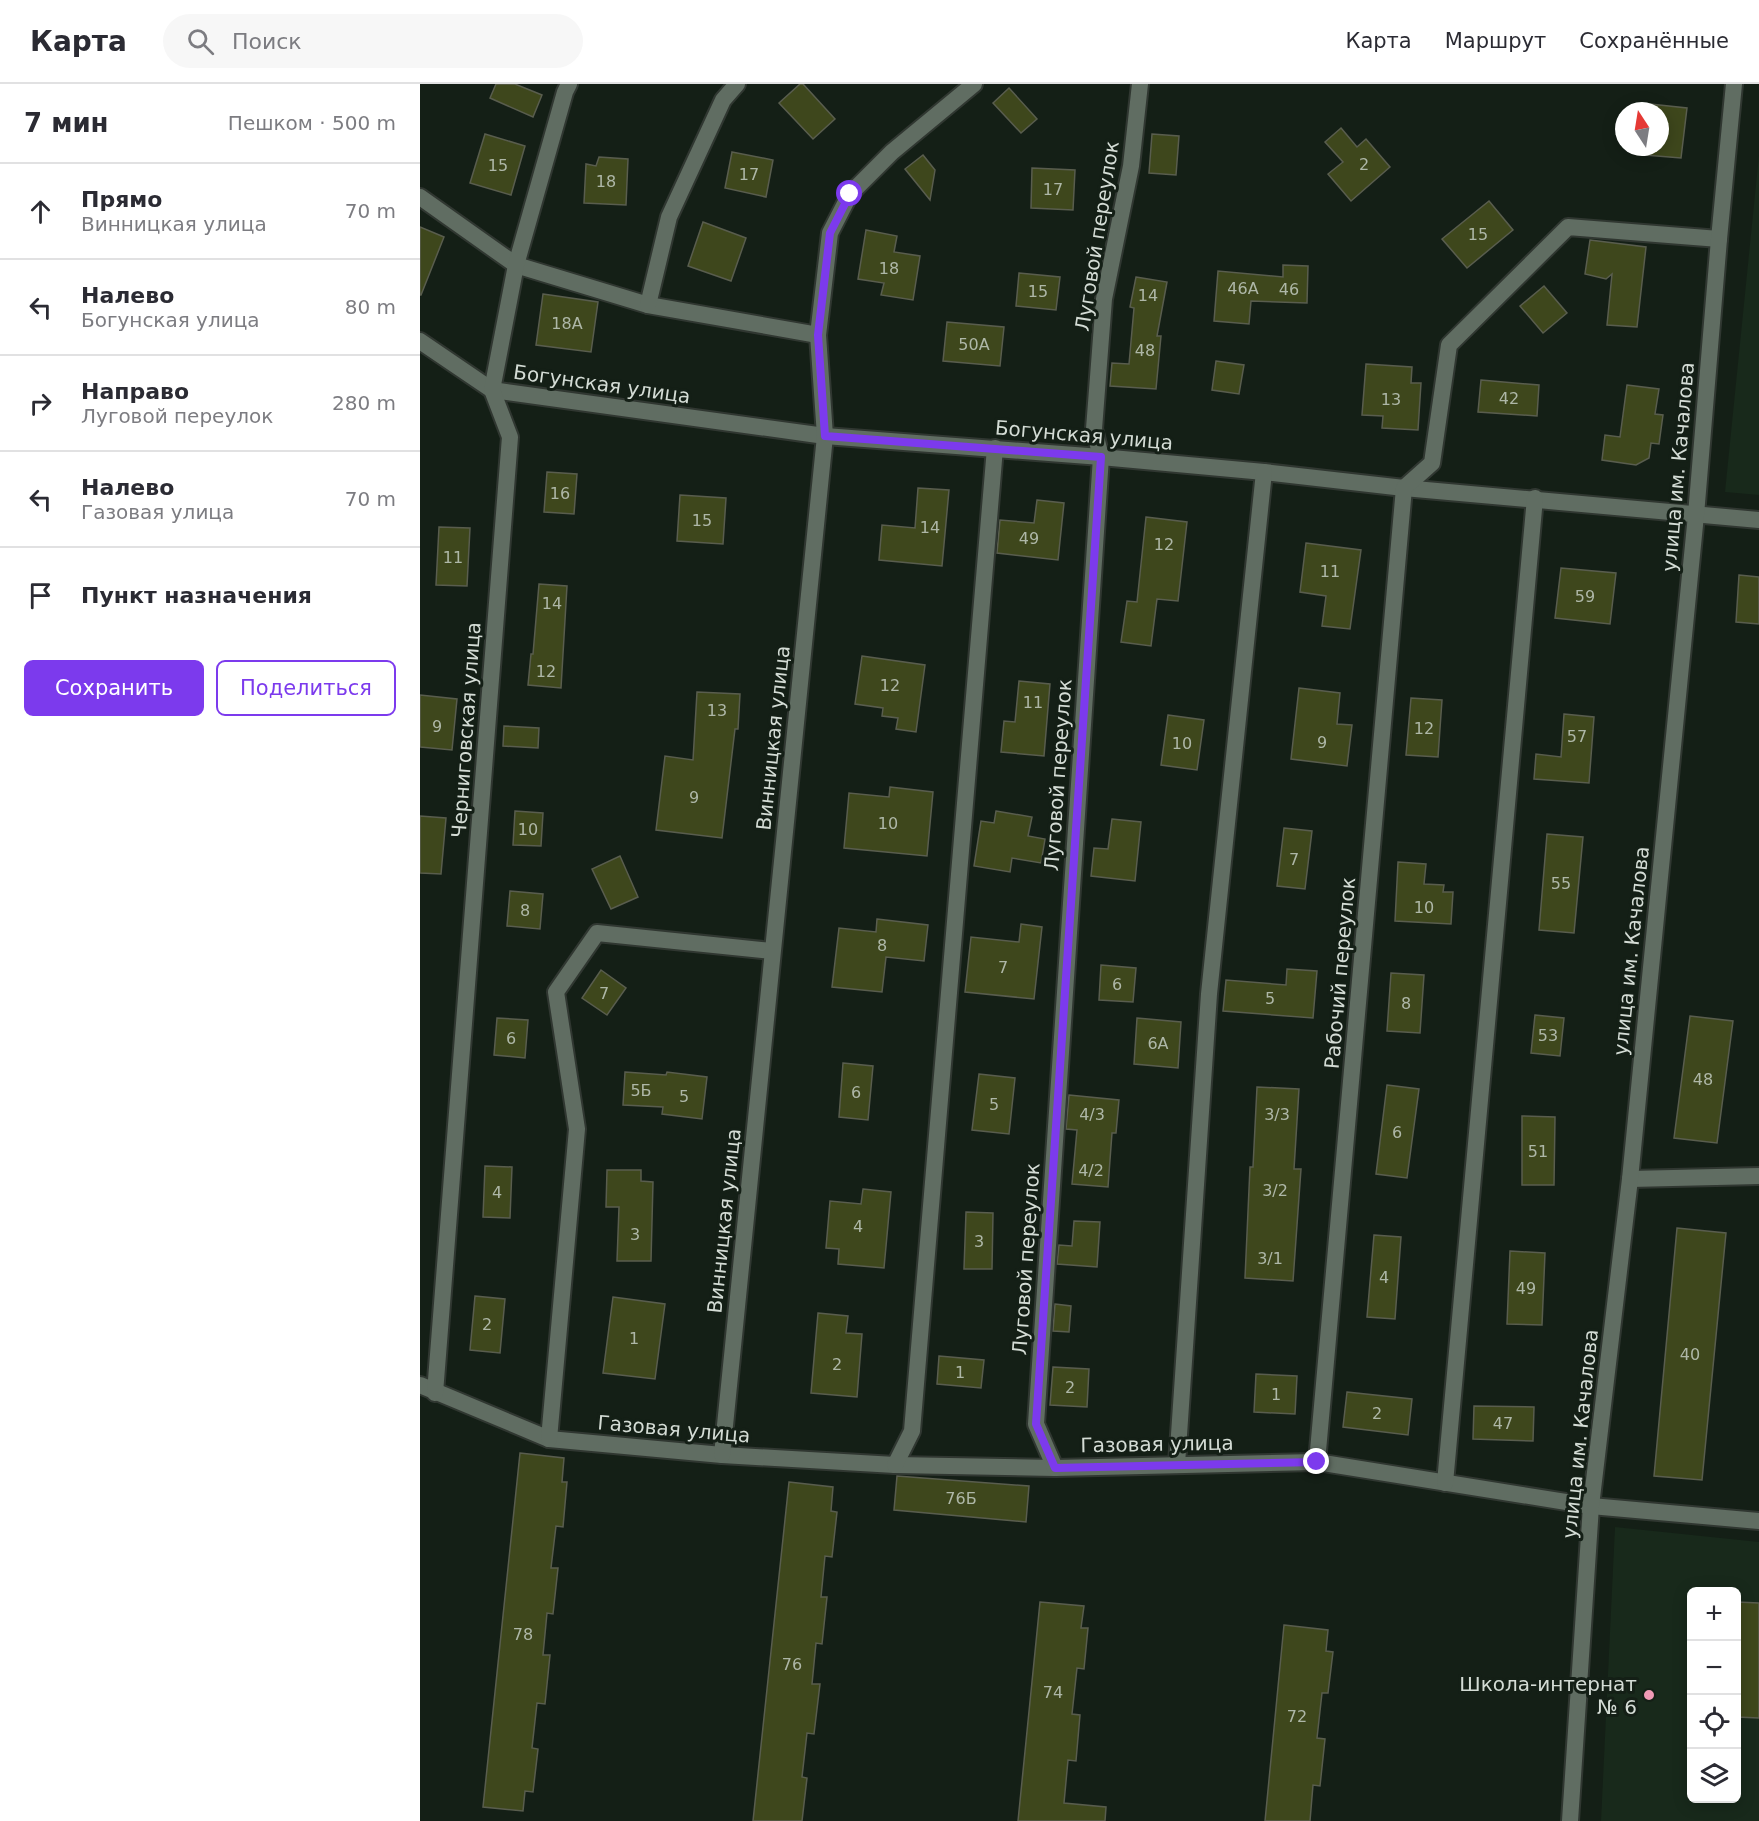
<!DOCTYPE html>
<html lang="ru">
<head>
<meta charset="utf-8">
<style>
  :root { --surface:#fff; --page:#f7f7f7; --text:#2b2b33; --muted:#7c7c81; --line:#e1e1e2; --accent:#7c3aed }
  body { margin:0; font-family:"DejaVu Sans",sans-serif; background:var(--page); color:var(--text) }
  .controls { position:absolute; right:18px; bottom:18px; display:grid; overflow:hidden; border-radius:9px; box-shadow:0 3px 15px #0003 }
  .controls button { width:54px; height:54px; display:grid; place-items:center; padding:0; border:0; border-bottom:2px solid var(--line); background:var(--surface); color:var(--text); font:30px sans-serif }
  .compass { position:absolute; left:1195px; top:18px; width:54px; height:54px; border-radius:50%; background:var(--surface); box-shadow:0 3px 15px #0003; rotate:348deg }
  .stop { position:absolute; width:18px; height:18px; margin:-14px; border:4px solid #7c3aed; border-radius:50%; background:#fff }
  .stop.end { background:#7c3aed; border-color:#fff; box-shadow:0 2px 6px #0008 }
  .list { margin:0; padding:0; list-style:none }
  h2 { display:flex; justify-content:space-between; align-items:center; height:78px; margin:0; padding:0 24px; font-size:26px }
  h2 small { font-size:20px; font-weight:400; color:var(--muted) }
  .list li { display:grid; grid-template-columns:39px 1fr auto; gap:18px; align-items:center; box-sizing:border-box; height:96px; padding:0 24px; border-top:2px solid var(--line) }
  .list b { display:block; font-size:22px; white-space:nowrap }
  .list p { margin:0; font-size:20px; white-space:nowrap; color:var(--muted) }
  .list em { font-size:20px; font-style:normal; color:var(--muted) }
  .actions { display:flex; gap:12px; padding:18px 24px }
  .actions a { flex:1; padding:14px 0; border:2px solid var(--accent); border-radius:9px; text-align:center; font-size:21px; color:var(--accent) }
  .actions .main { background:var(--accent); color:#fff }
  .icon { flex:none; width:33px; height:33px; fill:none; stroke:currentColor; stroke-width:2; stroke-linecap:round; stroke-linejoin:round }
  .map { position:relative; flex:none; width:1339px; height:1737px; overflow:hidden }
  header { display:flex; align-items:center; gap:36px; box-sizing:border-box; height:84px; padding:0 30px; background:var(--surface); border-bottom:2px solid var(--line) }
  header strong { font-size:28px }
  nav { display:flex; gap:33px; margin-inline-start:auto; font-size:21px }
  .search { width:420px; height:54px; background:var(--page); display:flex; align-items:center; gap:15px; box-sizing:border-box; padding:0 21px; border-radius:33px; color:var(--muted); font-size:22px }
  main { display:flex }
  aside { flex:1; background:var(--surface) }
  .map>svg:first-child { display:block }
  .built { fill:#18291b; fill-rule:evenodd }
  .building { fill:#3e471c; stroke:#595d4e; stroke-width:1.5 }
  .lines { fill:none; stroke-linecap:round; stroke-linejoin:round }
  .minor-casing { stroke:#303731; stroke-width:20 }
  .minor { stroke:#606d62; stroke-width:16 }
  .route { stroke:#7c3aed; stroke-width:8 }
  .poi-dot { fill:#f09ab5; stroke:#141f16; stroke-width:2 }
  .labels { text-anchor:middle; stroke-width:6; stroke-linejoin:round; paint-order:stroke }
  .number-label { font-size:16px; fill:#aeb7a7 }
  .street-label { font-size:20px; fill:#d4dcd5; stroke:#141f16 }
  .poi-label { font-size:20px; fill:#d4dcd5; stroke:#141f16; text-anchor:end }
</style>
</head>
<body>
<header>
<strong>Карта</strong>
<div class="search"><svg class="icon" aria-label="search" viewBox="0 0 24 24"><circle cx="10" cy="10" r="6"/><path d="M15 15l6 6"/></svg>Поиск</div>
<nav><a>Карта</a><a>Маршрут</a><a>Сохранённые</a></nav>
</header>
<main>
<aside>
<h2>7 мин<small>Пешком · 500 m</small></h2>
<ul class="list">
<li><svg class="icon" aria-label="ahead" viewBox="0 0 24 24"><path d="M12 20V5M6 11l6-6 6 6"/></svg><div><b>Прямо</b><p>Винницкая улица</p></div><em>70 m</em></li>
<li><svg class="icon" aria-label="left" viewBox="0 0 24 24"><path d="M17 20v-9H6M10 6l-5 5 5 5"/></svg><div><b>Налево</b><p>Богунская улица</p></div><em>80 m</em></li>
<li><svg class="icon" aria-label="right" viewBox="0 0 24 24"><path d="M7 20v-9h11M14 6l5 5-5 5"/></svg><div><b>Направо</b><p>Луговой переулок</p></div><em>280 m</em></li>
<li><svg class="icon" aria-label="left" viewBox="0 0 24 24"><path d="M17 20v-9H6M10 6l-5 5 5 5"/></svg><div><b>Налево</b><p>Газовая улица</p></div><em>70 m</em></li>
<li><svg class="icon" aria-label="arrive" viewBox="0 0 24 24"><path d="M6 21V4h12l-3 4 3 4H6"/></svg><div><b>Пункт назначения</b></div></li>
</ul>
<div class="actions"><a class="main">Сохранить</a><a>Поделиться</a></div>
</aside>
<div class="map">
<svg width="1339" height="1737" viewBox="0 0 1339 1737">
  <rect width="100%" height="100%" fill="#141f16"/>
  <g class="built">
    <path d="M 1339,71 L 1339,411 L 1305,408 Z"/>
    <path d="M 1195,1443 L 1339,1458 L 1339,1737 L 1181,1737 ZM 1272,1508 L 1316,1508 L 1316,1714 L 1272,1714 Z"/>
  </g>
  <g class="building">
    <path d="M 76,0 L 95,0 L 122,11 L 113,33 L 70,14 Z"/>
    <path d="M 380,0 L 383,0 L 415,35 L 393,55 L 359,19 Z"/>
    <path d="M 589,4 L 617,35 L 601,49 L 573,19 Z"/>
    <path d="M 1230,20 L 1267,24 L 1261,74 L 1225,71 L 1226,63 L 1240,63 L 1240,27 L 1229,27 Z"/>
    <path d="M 921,44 L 937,63 L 946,55 L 970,83 L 931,117 L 908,90 L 923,78 L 905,58 Z"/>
    <path d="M 65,50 L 105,62 L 91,111 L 50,99 Z"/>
    <path d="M 732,50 L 759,52 L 756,91 L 729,89 Z"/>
    <path d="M 312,68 L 353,76 L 346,113 L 305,104 Z"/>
    <path d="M 503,71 L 515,86 L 510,116 L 485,85 Z"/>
    <path d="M 179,73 L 208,75 L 206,121 L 164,119 L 166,80 L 176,82 Z"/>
    <path d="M 612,84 L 655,86 L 653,126 L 611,124 Z"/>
    <path d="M 1069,117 L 1093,146 L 1047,184 L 1022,155 Z"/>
    <path d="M 283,138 L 326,154 L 311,197 L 268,182 Z"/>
    <path d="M 0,143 L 24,153 L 1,211 L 0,211 Z"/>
    <path d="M 446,146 L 477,152 L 474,168 L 500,172 L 493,216 L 461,211 L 464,199 L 438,195 Z"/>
    <path d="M 1170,156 L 1226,163 L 1217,243 L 1187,241 L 1192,190 L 1186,195 L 1165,190 Z"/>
    <path d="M 863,181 L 888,182 L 887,219 L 831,217 L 829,240 L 794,237 L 798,187 L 863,193 Z"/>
    <path d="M 599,189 L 640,193 L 636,226 L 596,222 Z"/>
    <path d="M 716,193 L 747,198 L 737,252 L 741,252 L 736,305 L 690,302 L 692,279 L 709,280 L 714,224 L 710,223 Z"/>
    <path d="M 1124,202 L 1147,229 L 1123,249 L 1100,222 Z"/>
    <path d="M 123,210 L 178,218 L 171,268 L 116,261 Z"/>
    <path d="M 527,238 L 584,243 L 580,282 L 523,277 Z"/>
    <path d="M 796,277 L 824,281 L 819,310 L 792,306 Z"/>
    <path d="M 946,280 L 992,283 L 991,299 L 1001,299 L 998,346 L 962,344 L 963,332 L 942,331 Z"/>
    <path d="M 1061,296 L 1119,301 L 1117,332 L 1058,328 Z"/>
    <path d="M 1207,301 L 1239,305 L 1235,330 L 1243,331 L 1239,360 L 1231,359 L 1229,374 L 1216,381 L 1182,376 L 1185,351 L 1200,353 Z"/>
    <path d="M 127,388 L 157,390 L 154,430 L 124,428 Z"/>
    <path d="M 498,404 L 529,406 L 522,482 L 459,476 L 462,441 L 495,444 Z"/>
    <path d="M 260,411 L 306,414 L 303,460 L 257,457 Z"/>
    <path d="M 617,416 L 644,419 L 638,476 L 577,469 L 580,436 L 614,439 Z"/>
    <path d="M 726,433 L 767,438 L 758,517 L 737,515 L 731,562 L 701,558 L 707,517 L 717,518 Z"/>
    <path d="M 19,443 L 50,444 L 47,502 L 16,501 Z"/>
    <path d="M 886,459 L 941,466 L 930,545 L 902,542 L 906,512 L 880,508 Z"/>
    <path d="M 1141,484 L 1196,489 L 1190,540 L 1135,534 Z"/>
    <path d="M 1319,491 L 1339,493 L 1339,540 L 1316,538 Z"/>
    <path d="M 119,500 L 147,502 L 141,604 L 108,601 L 111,570 L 113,570 Z"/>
    <path d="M 442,572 L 505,581 L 496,648 L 476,645 L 478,634 L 462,632 L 463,624 L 435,620 Z"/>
    <path d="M 599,597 L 630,600 L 624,672 L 581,668 L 584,637 L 595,638 Z"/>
    <path d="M 879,604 L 920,609 L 917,640 L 932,641 L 927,682 L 871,675 Z"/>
    <path d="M 277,608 L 320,610 L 318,645 L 315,645 L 302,754 L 236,746 L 245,672 L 273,676 Z"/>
    <path d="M 0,611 L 37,615 L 32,666 L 0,663 Z"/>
    <path d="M 991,614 L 1022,616 L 1018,673 L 986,671 Z"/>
    <path d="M 1144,630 L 1174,633 L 1169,699 L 1114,695 L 1116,670 L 1141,673 Z"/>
    <path d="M 748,631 L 784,636 L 777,686 L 741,681 Z"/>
    <path d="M 84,642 L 119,644 L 118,664 L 83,662 Z"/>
    <path d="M 470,703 L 513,708 L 507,772 L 424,764 L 429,709 L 469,713 Z"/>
    <path d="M 95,727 L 123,729 L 121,762 L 93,761 Z"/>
    <path d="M 576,727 L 612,733 L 608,752 L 625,755 L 621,779 L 592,774 L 590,788 L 554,782 L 561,737 L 574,739 Z"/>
    <path d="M 0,732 L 26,734 L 21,790 L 0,789 Z"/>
    <path d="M 692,735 L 721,738 L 715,797 L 671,792 L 674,764 L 688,765 Z"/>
    <path d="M 864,744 L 892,747 L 885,805 L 857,802 Z"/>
    <path d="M 1127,750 L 1163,753 L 1154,849 L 1119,846 Z"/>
    <path d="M 200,772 L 218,813 L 191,825 L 172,785 Z"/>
    <path d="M 978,778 L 1006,780 L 1004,800 L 1024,801 L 1023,808 L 1033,808 L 1031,840 L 975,837 Z"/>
    <path d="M 90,807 L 123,810 L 120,845 L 87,842 Z"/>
    <path d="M 457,835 L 508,841 L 504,877 L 466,873 L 462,908 L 412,903 L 419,844 L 456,848 Z"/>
    <path d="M 601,840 L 622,843 L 614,915 L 545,908 L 551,853 L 599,858 Z"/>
    <path d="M 681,881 L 716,884 L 713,918 L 679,916 Z"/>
    <path d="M 867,885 L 897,887 L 893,934 L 803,927 L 806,896 L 866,901 Z"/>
    <path d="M 181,886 L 206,904 L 187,931 L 162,914 Z"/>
    <path d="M 971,889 L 1004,891 L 1000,949 L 967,947 Z"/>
    <path d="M 1115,931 L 1144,934 L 1140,972 L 1111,969 Z"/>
    <path d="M 1270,932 L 1313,937 L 1297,1059 L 1254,1054 Z"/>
    <path d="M 77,934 L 108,936 L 105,974 L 74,971 Z"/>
    <path d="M 717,934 L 761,938 L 758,984 L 714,980 Z"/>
    <path d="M 423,979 L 453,982 L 448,1036 L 419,1033 Z"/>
    <path d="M 205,988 L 246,991 L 247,988 L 287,993 L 282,1035 L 242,1030 L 243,1023 L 203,1021 Z"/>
    <path d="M 559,990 L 595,994 L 589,1050 L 552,1046 Z"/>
    <path d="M 967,1001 L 999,1005 L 987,1094 L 956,1090 Z"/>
    <path d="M 837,1003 L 879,1005 L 874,1085 L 881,1085 L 873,1197 L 825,1194 L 830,1083 L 833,1083 Z"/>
    <path d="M 649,1011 L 699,1016 L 696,1049 L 692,1049 L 688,1103 L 652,1100 L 657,1046 L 646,1045 Z"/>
    <path d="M 1102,1032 L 1135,1033 L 1134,1101 L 1102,1101 Z"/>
    <path d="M 65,1082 L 92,1083 L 90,1134 L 63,1133 Z"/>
    <path d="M 187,1086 L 221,1086 L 221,1097 L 233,1098 L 231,1177 L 197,1177 L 199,1123 L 186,1123 Z"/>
    <path d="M 443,1105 L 471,1108 L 464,1184 L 418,1180 L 419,1165 L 406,1164 L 410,1117 L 441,1120 Z"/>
    <path d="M 546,1128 L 573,1129 L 572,1185 L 544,1185 Z"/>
    <path d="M 654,1137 L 680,1138 L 677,1183 L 637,1180 L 639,1161 L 652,1162 Z"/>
    <path d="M 1257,1144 L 1306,1149 L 1282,1396 L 1234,1392 Z"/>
    <path d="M 954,1151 L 981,1153 L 975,1235 L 947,1233 Z"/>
    <path d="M 1090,1167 L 1125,1169 L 1122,1241 L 1087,1240 Z"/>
    <path d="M 55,1212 L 85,1215 L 80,1269 L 50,1266 Z"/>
    <path d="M 193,1213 L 245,1220 L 235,1295 L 183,1289 Z"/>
    <path d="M 635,1220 L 651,1222 L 649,1248 L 633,1247 Z"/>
    <path d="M 398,1229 L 428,1232 L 426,1249 L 442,1250 L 437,1313 L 391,1309 Z"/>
    <path d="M 519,1272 L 564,1276 L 561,1304 L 517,1300 Z"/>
    <path d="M 633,1283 L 669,1285 L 667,1323 L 630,1321 Z"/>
    <path d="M 836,1290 L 877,1292 L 875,1330 L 834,1328 Z"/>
    <path d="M 927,1308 L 992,1315 L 988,1351 L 923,1343 Z"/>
    <path d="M 1054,1322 L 1114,1323 L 1113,1357 L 1053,1355 Z"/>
    <path d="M 100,1369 L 144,1374 L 142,1398 L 147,1398 L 143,1443 L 136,1442 L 131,1484 L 138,1484 L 133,1530 L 127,1529 L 123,1571 L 130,1571 L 125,1620 L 117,1619 L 112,1664 L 118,1665 L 113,1708 L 105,1707 L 103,1727 L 63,1723 Z"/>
    <path d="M 477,1392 L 609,1402 L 606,1438 L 474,1426 Z"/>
    <path d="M 369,1398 L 413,1403 L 411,1427 L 417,1428 L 412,1473 L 405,1472 L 401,1513 L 407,1513 L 402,1560 L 396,1559 L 392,1600 L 400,1600 L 394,1650 L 387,1649 L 382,1693 L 387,1694 L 382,1737 L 333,1737 Z"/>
    <path d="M 620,1518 L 664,1522 L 661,1544 L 668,1544 L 664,1585 L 657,1584 L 652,1630 L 660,1631 L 656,1677 L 648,1676 L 644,1719 L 686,1723 L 685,1737 L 598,1737 Z"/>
    <path d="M 1317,1518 L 1339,1519 L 1339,1634 L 1317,1633 Z"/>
    <path d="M 864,1541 L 908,1546 L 906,1567 L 913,1568 L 908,1609 L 902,1609 L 897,1654 L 905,1655 L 900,1702 L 893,1701 L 890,1737 L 845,1737 Z"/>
  </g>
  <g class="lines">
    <defs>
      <g id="minor">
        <path d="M 0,113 L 96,181 L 228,221 L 398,251"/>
        <path d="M 228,221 L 249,133 L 303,16 L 317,0"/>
        <path d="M 0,257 L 72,306 L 405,352 L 681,373 L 844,388 L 984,404 L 1339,436"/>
        <path d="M 1210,1095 L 1339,1092"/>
        <path d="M 0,1301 L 129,1355 L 302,1371 L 475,1381 L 635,1384 L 897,1378 L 1171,1422 L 1339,1437"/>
        <path d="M 15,1309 L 90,353 L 72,306 L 96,181 L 145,8 L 149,0"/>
        <path d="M 129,1355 L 157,1045 L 136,908 L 177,849 L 352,867"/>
        <path d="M 302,1371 L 405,352 L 398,251 L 410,149 L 430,110 L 472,68 L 554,0"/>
        <path d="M 897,1378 L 984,404 L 1012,379 L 1029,261 L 1148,143 L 1299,155"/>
        <path d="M 757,1380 L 789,910 L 844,388"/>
        <path d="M 475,1381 L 492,1347 L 575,364"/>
        <path d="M 635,1384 L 616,1340 L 681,373 L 674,345 L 684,215 L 711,82 L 720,0"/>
        <path d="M 1025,1399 L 1115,414"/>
        <path d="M 1150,1737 L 1171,1422 L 1210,1095 L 1276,431 L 1299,155 L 1314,0"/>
      </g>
    </defs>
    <use href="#minor" class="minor-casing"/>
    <use href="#minor" class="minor"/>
  </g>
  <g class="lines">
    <path class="route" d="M 430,110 L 410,149 L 398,251 L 405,352 L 681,373 L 616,1340 L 635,1384 L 897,1378"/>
  </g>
  <circle class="poi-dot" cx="1229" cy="1611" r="6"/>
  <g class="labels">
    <g class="number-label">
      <text x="944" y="86">2</text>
      <text x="78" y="87">15</text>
      <text x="329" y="96">17</text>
      <text x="186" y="103">18</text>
      <text x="633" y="111">17</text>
      <text x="1058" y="156">15</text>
      <text x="469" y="190">18</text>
      <text x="823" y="210">46А</text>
      <text x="869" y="211">46</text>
      <text x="618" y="213">15</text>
      <text x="728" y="217">14</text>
      <text x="147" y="245">18А</text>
      <text x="554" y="266">50А</text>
      <text x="725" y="272">48</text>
      <text x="1089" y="320">42</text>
      <text x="971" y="321">13</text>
      <text x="140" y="415">16</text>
      <text x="282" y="442">15</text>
      <text x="510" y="449">14</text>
      <text x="609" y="460">49</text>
      <text x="744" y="466">12</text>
      <text x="33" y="479">11</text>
      <text x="910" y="493">11</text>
      <text x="1165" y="518">59</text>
      <text x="132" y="525">14</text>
      <text x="126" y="593">12</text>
      <text x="470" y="607">12</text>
      <text x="613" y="624">11</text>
      <text x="297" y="632">13</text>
      <text x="17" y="648">9</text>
      <text x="1004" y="650">12</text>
      <text x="1157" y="658">57</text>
      <text x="902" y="664">9</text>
      <text x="762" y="665">10</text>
      <text x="274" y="719">9</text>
      <text x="468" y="745">10</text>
      <text x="108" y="751">10</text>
      <text x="874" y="781">7</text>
      <text x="1141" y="805">55</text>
      <text x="1004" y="829">10</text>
      <text x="105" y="832">8</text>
      <text x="462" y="867">8</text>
      <text x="583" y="889">7</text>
      <text x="697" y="906">6</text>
      <text x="184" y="915">7</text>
      <text x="850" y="920">5</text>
      <text x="986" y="925">8</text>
      <text x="1128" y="957">53</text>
      <text x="91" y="960">6</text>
      <text x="738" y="965">6А</text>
      <text x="1283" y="1001">48</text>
      <text x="221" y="1012">5Б</text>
      <text x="436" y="1014">6</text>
      <text x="264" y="1018">5</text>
      <text x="574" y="1026">5</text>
      <text x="672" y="1036">4/3</text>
      <text x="857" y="1036">3/3</text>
      <text x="977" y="1054">6</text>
      <text x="1118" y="1073">51</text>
      <text x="671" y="1092">4/2</text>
      <text x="855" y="1112">3/2</text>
      <text x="77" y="1114">4</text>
      <text x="438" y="1148">4</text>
      <text x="215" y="1156">3</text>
      <text x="559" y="1163">3</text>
      <text x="850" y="1180">3/1</text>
      <text x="964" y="1199">4</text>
      <text x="1106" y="1210">49</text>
      <text x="67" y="1246">2</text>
      <text x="214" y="1260">1</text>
      <text x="1270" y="1276">40</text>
      <text x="417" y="1286">2</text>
      <text x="540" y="1294">1</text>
      <text x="650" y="1309">2</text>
      <text x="856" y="1316">1</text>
      <text x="957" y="1335">2</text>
      <text x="1083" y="1345">47</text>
      <text x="541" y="1420">76Б</text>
      <text x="103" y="1556">78</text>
      <text x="372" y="1586">76</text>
      <text x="633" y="1614">74</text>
      <text x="877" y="1638">72</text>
    </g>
    <g class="street-label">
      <text transform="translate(677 152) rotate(-81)" y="7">Луговой переулок</text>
      <text transform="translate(182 300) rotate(8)" y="7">Богунская улица</text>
      <text transform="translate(664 351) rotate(5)" y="7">Богунская улица</text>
      <text transform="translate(1258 383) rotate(-85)" y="7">улица им. Качалова</text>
      <text transform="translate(46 646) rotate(-86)" y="7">Черниговская улица</text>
      <text transform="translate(353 654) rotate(-84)" y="7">Винницкая улица</text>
      <text transform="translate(638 691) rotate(-86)" y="7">Луговой переулок</text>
      <text transform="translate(1211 867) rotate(-84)" y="7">улица им. Качалова</text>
      <text transform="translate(920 889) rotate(-85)" y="7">Рабочий переулок</text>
      <text transform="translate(304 1137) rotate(-84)" y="7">Винницкая улица</text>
      <text transform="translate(606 1175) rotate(-86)" y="7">Луговой переулок</text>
      <text transform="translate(254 1345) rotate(5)" y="7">Газовая улица</text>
      <text transform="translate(1160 1350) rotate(-84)" y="7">улица им. Качалова</text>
      <text transform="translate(737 1360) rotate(-1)" y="7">Газовая улица</text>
    </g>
    <g class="poi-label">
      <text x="1217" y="1607">Школа-интернат<tspan x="1217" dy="23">№ 6</tspan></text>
    </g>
  </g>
</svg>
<div class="controls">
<button>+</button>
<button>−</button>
<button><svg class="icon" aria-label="locate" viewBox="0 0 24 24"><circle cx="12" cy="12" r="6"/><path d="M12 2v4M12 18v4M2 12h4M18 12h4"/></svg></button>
<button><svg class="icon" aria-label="layers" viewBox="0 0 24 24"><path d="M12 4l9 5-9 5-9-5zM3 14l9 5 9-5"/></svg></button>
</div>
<svg class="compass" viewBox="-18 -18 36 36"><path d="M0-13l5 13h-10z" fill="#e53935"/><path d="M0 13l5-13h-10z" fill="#7c7c81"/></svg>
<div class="stop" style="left:430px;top:110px"></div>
<div class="stop end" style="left:897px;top:1378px"></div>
</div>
</main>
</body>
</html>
